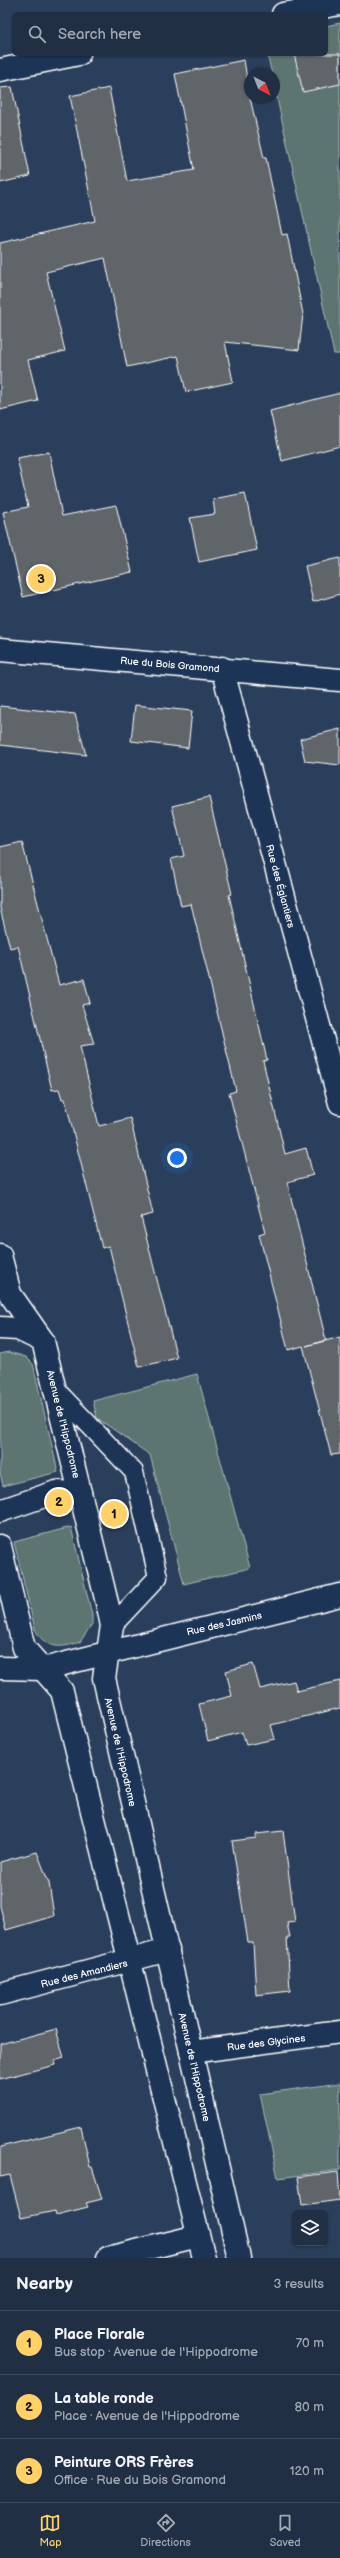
<!DOCTYPE html>
<html lang="en">
<head>
<meta charset="utf-8">
<style>
  :root { --surface:#202f44; --page:#28374b; --text:#f1f3f6; --muted:#a2a9b2; --line:#3d4a5d; --accent:#ffd166 }
  body { margin:0; font-family:"Balsamiq Sans",sans-serif; background:var(--page); color:var(--text) }
  .controls { position:absolute; right:12px; bottom:12px; display:grid; overflow:hidden; border-radius:6px; box-shadow:0 1px 3px #0004 }
  .controls button { width:36px; height:36px; display:grid; place-items:center; padding:0; border:0; border-bottom:1px solid var(--line); background:var(--surface); color:var(--text); font:20px sans-serif }
  .compass { position:absolute; left:244px; top:68px; width:36px; height:36px; border-radius:50%; background:var(--surface); box-shadow:0 1px 3px #0004; rotate:138deg }
  .you { position:absolute; left:177px; top:1158px; width:14px; height:14px; margin:-10px; border:3px solid #fff; border-radius:50%; background:#1a73e8; box-shadow:0 0 0 6px #1a73e833 }
  .badge { display:grid; place-items:center; width:26px; height:26px; border-radius:50%; background:var(--accent); color:#111; font-size:13px; font-weight:700 }
  .pin { position:absolute; translate:-50% -50%; border:2px solid #fff; box-shadow:0 1px 4px #0006 }
  .list { margin:0; padding:0; list-style:none }
  h2 { display:flex; justify-content:space-between; align-items:center; height:52px; margin:0; padding:0 16px; font-size:17px }
  h2 small { font-size:13px; font-weight:400; color:var(--muted) }
  .list li { display:grid; grid-template-columns:26px 1fr auto; gap:12px; align-items:center; box-sizing:border-box; height:64px; padding:0 16px; border-top:1px solid var(--line) }
  .list b { display:block; font-size:15px; white-space:nowrap }
  .list p { margin:0; font-size:13px; white-space:nowrap; color:var(--muted) }
  .list em { font-size:13px; font-style:normal; color:var(--muted) }
  .icon { flex:none; width:22px; height:22px; fill:none; stroke:currentColor; stroke-width:2; stroke-linecap:round; stroke-linejoin:round }
  .map { position:relative; flex:none; width:340px; height:2258px; overflow:hidden }
  .search { position:absolute; background:var(--surface); box-shadow:0 1px 3px #0004; left:12px; right:12px; top:12px; height:44px; display:flex; align-items:center; gap:10px; box-sizing:border-box; padding:0 14px; border-radius:6px; color:var(--muted); font-size:15px }
  .sheet { height:244px; background:var(--surface) }
  nav { display:flex; justify-content:space-around; align-items:center; box-sizing:border-box; height:56px; border-top:1px solid var(--line); background:var(--surface); font-size:11px; color:var(--muted) }
  nav a { display:grid; justify-items:center; gap:2px }
  nav .on { color:var(--accent) }
  .map>svg:first-child { display:block }
  .green { fill:#5b7471; stroke:#adbab8 }
  .building { fill:#60656b; stroke:#fff }
  .lines { fill:none; stroke-linecap:round; stroke-linejoin:round }
  .service-casing { stroke:#fff; stroke-width:21 }
  .pedestrian-casing { stroke:#fff; stroke-width:25 }
  .minor-casing { stroke:#fff; stroke-width:25 }
  .tertiary-casing { stroke:#fff; stroke-width:25 }
  .service { stroke:#1d3557; stroke-width:18 }
  .pedestrian { stroke:#1d3557; stroke-width:22 }
  .minor { stroke:#1d3557; stroke-width:22 }
  .tertiary { stroke:#1d3557; stroke-width:22 }
  .labels { text-anchor:middle; stroke-width:4; stroke-linejoin:round; paint-order:stroke }
  .street-label { font-size:10px; fill:#fff; stroke:#1d3557 }
</style>
</head>
<body>
<div class="map">
<svg width="340" height="2258" viewBox="0 0 340 2258">
  <rect width="100%" height="100%" fill="#2a3f5b"/>
  <filter id="ink" filterUnits="userSpaceOnUse"><feTurbulence type="fractalNoise" baseFrequency=".025" numOctaves="2"/><feDisplacementMap in="SourceGraphic" scale="8" xChannelSelector="R" yChannelSelector="G"/><feConvolveMatrix kernelMatrix="1 2 1 2 8 2 1 2 1" color-interpolation-filters="sRGB"/></filter>
  <g filter="url(#ink)">
    <g class="green">
      <path d="M 340,23 L 340,354 L 334,354 L 274,85 L 274,74 L 272,74 L 267,54 L 326,54 L 326,26 Z"/>
      <path d="M 9,1352 L 26,1357 L 33,1364 L 58,1472 L 3,1486 L 0,1473 L 0,1354 Z"/>
      <path d="M 197,1374 L 250,1568 L 184,1584 L 150,1455 L 97,1418 L 93,1401 Z"/>
      <path d="M 71,1527 L 92,1615 L 92,1624 L 80,1642 C 60,1649 45,1649 35,1629 L 14,1542 Z"/>
      <path d="M 340,2083 L 340,2170 L 278,2178 L 260,2094 Z"/>
    </g>
    <g class="building">
      <path d="M 294,54 L 340,54 L 340,84 L 303,92 Z"/>
      <path d="M 244,60 L 250,98 L 264,158 L 266,158 L 282,235 L 287,234 L 303,314 L 299,350 L 225,342 L 233,382 L 186,392 L 178,356 L 127,367 L 105,258 L 46,272 L 65,351 L 28,360 L 38,401 L 0,410 L 0,243 L 95,221 L 70,96 L 109,88 L 127,181 L 194,170 L 175,74 Z"/>
      <path d="M 12,87 L 30,176 L 0,183 L 0,88 Z"/>
      <path d="M 340,393 L 340,446 L 282,461 L 270,411 Z"/>
      <path d="M 49,452 L 62,516 L 116,505 L 132,572 L 23,597 L 3,512 L 28,507 L 17,458 Z"/>
      <path d="M 245,493 L 257,550 L 199,562 L 190,518 L 215,514 L 213,499 Z"/>
      <path d="M 340,558 L 340,594 L 313,602 L 305,566 Z"/>
      <path d="M 135,705 L 192,711 L 188,748 L 131,741 Z"/>
      <path d="M 0,706 L 75,714 L 86,755 L 0,745 Z"/>
      <path d="M 340,729 L 340,765 L 305,761 L 300,739 Z"/>
      <path d="M 209,797 L 232,894 L 229,895 L 267,1060 L 263,1061 L 285,1154 L 306,1148 L 313,1175 L 287,1182 L 326,1340 L 306,1346 L 340,1337 L 340,1454 L 331,1455 L 303,1346 L 288,1350 L 259,1234 L 265,1232 L 229,1093 L 236,1091 L 214,999 L 191,904 L 181,906 L 171,859 L 184,856 L 172,806 Z"/>
      <path d="M 22,842 L 59,985 L 84,979 L 90,1003 L 82,1005 L 94,1044 L 80,1046 L 99,1126 L 130,1118 L 153,1214 L 141,1217 L 177,1358 L 139,1367 L 109,1246 L 102,1248 L 65,1099 L 62,1099 L 59,1089 L 52,1090 L 18,946 L 10,948 L 0,908 L 0,847 Z"/>
      <path d="M 253,1664 L 260,1689 L 294,1681 L 297,1691 L 340,1681 L 340,1708 L 271,1725 L 275,1739 L 246,1745 L 242,1732 L 208,1741 L 199,1704 L 232,1696 L 226,1671 Z"/>
      <path d="M 283,1831 L 295,1922 L 287,1923 L 290,1937 L 287,1937 L 290,1991 L 256,1995 L 253,1942 L 248,1942 L 232,1841 L 256,1838 L 256,1834 Z"/>
      <path d="M 37,1852 L 49,1883 L 54,1916 L 6,1930 L 0,1906 L 0,1862 Z"/>
      <path d="M 56,2029 L 64,2058 L 54,2061 L 55,2065 L 0,2079 L 0,2044 Z"/>
      <path d="M 81,2127 L 90,2167 L 92,2167 L 102,2199 L 86,2203 L 88,2207 L 56,2215 L 55,2211 L 21,2218 L 10,2175 L 0,2177 L 0,2147 Z"/>
      <path d="M 338,2172 L 340,2200 L 302,2205 L 298,2177 Z"/>
    </g>
    <g class="lines">
      <defs>
        <path id="service" d="M 55,1389 L 134,1472 L 158,1577 L 112,1626"/>
        <path id="pedestrian" d="M 0,1511 L 56,1492 L 80,1493"/>
        <g id="minor">
          <path d="M 283,14 L 340,4"/>
          <path d="M 0,70 L 79,54"/>
          <path d="M 0,650 L 340,680"/>
          <path d="M 222,668 L 340,1103"/>
          <path d="M 0,1328 L 18,1329 L 43,1341"/>
          <path d="M 0,1668 L 43,1669 L 340,1595"/>
          <path d="M 0,1994 L 168,1950"/>
          <path d="M 191,2052 L 340,2032"/>
          <path d="M 108,2258 L 198,2236"/>
        </g>
        <g id="tertiary">
          <path d="M 0,1255 L 10,1294 L 43,1341 L 109,1611 L 112,1626 L 104,1678 L 239,2258"/>
          <path d="M 0,1546 L 24,1648 L 62,1691 L 204,2258"/>
        </g>
      </defs>
      <use href="#service" class="service-casing"/>
      <use href="#pedestrian" class="pedestrian-casing"/>
      <use href="#minor" class="minor-casing"/>
      <use href="#tertiary" class="tertiary-casing"/>
      <use href="#service" class="service"/>
      <use href="#pedestrian" class="pedestrian"/>
      <use href="#minor" class="minor"/>
      <use href="#tertiary" class="tertiary"/>
    </g>
  </g>
  <g class="labels">
    <g class="street-label">
      <text transform="translate(170 664) rotate(5)" y="4">Rue du Bois Gramond</text>
      <text transform="translate(281 886) rotate(75)" y="4">Rue des Églantiers</text>
      <text transform="translate(64 1424) rotate(76)" y="4">Avenue de l'Hippodrome</text>
      <text transform="translate(224 1623) rotate(-13)" y="4">Rue des Jasmins</text>
      <text transform="translate(121 1752) rotate(77)" y="4">Avenue de l'Hippodrome</text>
      <text transform="translate(84 1973) rotate(-14)" y="4">Rue des Amandiers</text>
      <text transform="translate(266 2042) rotate(-7)" y="4">Rue des Glycines</text>
      <text transform="translate(195 2067) rotate(77)" y="4">Avenue de l'Hippodrome</text>
    </g>
  </g>
</svg>
<div class="controls">
<button><svg class="icon" aria-label="layers" viewBox="0 0 24 24"><path d="M12 4l9 5-9 5-9-5zM3 14l9 5 9-5"/></svg></button>
</div>
<svg class="compass" viewBox="-18 -18 36 36"><path d="M0-13l5 13h-10z" fill="#e53935"/><path d="M0 13l5-13h-10z" fill="#a2a9b2"/></svg>
<div class="you"></div>
<div class="pin badge" style="left:114px;top:1514px">1</div>
<div class="pin badge" style="left:59px;top:1502px">2</div>
<div class="pin badge" style="left:41px;top:579px">3</div>
<div class="search"><svg class="icon" aria-label="search" viewBox="0 0 24 24"><circle cx="10" cy="10" r="6"/><path d="M15 15l6 6"/></svg>Search here</div>
</div>
<section class="sheet">
<h2>Nearby<small>3 results</small></h2>
<ul class="list">
<li><span class="badge">1</span><div><b>Place Florale</b><p>Bus stop · Avenue de l'Hippodrome</p></div><em>70 m</em></li>
<li><span class="badge">2</span><div><b>La table ronde</b><p>Place · Avenue de l'Hippodrome</p></div><em>80 m</em></li>
<li><span class="badge">3</span><div><b>Peinture ORS Frères</b><p>Office · Rue du Bois Gramond</p></div><em>120 m</em></li>
</ul>
</section>
<nav>
<a class="on"><svg class="icon" aria-label="map" viewBox="0 0 24 24"><path d="M3 6l6-2 6 2 6-2v14l-6 2-6-2-6 2zM9 4v14M15 6v14"/></svg>Map</a>
<a><svg class="icon" aria-label="directions" viewBox="0 0 24 24"><path d="M12 3l9 9-9 9-9-9zM9 14v-3h6M13 9l2 2-2 2"/></svg>Directions</a>
<a><svg class="icon" aria-label="saved" viewBox="0 0 24 24"><path d="M7 4h10v16l-5-4-5 4z"/></svg>Saved</a>
</nav>
</body>
</html>
